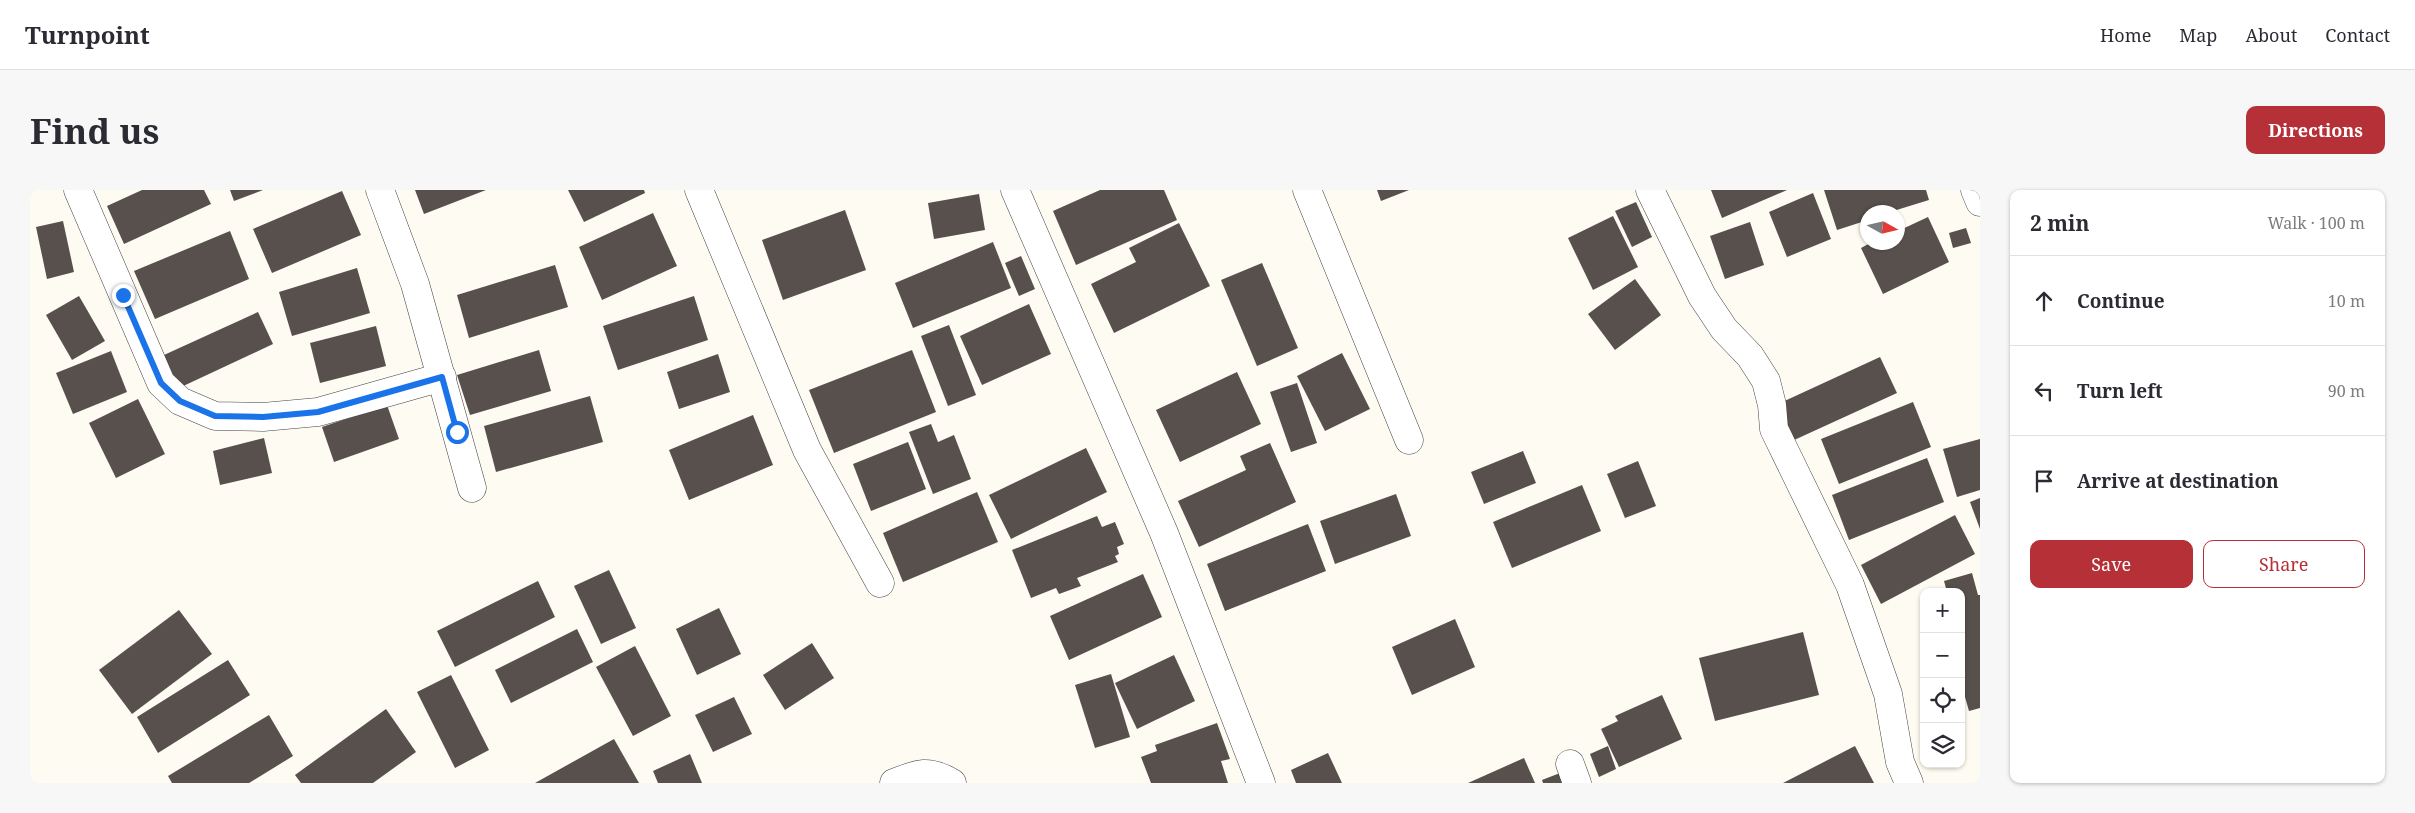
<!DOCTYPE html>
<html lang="en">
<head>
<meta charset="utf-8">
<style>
  :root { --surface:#fff; --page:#f7f7f7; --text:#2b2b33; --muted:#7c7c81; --line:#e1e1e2; --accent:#b53037 }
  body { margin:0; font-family:"Noto Serif",serif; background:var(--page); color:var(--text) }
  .controls { position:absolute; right:15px; bottom:15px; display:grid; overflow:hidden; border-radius:10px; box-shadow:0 1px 4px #0004 }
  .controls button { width:45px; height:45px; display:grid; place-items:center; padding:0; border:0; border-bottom:1px solid var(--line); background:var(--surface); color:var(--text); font:25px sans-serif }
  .compass { position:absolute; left:1830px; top:15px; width:45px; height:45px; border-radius:50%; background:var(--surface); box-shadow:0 1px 4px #0004; rotate:98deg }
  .stop { position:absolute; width:15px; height:15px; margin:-11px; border:4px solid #1a73e8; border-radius:50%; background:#fff }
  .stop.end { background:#1a73e8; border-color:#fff; box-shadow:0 1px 5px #0008 }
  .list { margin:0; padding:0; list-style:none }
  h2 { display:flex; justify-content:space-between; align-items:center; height:65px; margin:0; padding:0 20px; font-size:21px }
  h2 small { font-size:16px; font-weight:400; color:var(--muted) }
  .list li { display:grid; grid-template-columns:32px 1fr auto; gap:15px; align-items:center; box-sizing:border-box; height:90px; padding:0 20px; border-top:1px solid var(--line) }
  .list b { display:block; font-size:19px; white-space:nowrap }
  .list em { font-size:16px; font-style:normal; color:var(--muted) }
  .actions { display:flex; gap:10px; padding:15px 20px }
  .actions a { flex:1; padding:11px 0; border:1px solid var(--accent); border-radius:10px; text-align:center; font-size:18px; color:var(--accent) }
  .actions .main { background:var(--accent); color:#fff }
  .icon { flex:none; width:28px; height:28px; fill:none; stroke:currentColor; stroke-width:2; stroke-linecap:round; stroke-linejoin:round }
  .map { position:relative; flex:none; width:1950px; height:593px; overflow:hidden; border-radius:10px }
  header { display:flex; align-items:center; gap:30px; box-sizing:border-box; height:70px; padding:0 25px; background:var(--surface); border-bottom:1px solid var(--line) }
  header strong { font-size:24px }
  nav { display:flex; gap:28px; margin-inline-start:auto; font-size:18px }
  .intro { display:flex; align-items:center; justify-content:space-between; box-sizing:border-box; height:120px; padding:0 30px }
  h1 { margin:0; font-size:35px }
  .button { padding:12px 22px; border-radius:10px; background:var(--accent); color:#fff; font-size:18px; font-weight:700 }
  main { display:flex; gap:30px; padding:0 30px }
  aside { flex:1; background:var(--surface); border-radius:10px; box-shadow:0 1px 4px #0004 }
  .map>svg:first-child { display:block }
  .building { fill:#57504c }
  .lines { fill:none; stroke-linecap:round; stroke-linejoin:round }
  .minor-casing { stroke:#424242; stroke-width:29 }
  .minor { stroke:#fff; stroke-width:28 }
  .route { stroke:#1a73e8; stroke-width:6 }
</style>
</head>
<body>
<header>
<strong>Turnpoint</strong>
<nav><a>Home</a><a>Map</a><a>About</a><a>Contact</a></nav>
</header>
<div class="intro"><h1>Find us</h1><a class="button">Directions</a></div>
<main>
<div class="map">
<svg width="1950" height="593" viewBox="0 0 1950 593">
  <rect width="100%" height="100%" fill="#fefbf2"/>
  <g class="building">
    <path d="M 112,0 L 174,0 L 181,14 L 94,54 L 77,16 Z"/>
    <path d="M 200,0 L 233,0 L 204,11 Z"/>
    <path d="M 385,0 L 456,0 L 394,24 Z"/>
    <path d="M 538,0 L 614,0 L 615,3 L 554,32 Z"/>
    <path d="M 1070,0 L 1134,0 L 1147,30 L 1046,75 L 1023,21 Z"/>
    <path d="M 1347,0 L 1379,0 L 1351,11 Z"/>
    <path d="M 1681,0 L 1757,0 L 1692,28 Z"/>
    <path d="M 1794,0 L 1896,0 L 1899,10 L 1860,22 L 1838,22 L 1838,30 L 1807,40 Z"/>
    <path d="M 312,1 L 331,45 L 242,83 L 223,39 Z"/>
    <path d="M 1783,3 L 1801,49 L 1757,67 L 1739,22 Z"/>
    <path d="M 949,4 L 955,40 L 904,49 L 898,13 Z"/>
    <path d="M 1606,12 L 1622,47 L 1602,57 L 1585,21 Z"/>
    <path d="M 815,20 L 836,80 L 753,110 L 732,50 Z"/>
    <path d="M 623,23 L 647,76 L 572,110 L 549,57 Z"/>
    <path d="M 1583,26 L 1608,77 L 1563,100 L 1538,48 Z"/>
    <path d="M 1898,27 L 1919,72 L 1853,104 L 1831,58 L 1842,52 L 1868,52 L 1868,41 Z"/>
    <path d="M 33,31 L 44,82 L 17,89 L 6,37 Z"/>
    <path d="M 1720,32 L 1734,75 L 1695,89 L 1680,46 Z"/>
    <path d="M 1149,33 L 1180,96 L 1084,143 L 1061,94 L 1106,72 L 1099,58 Z"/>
    <path d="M 1936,38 L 1941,53 L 1923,58 L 1919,43 Z"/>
    <path d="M 200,41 L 219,89 L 125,129 L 104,81 Z"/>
    <path d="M 963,52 L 981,98 L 883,138 L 865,93 Z"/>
    <path d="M 991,66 L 1005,99 L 989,106 L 975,73 Z"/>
    <path d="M 1232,73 L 1268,158 L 1227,176 L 1191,90 Z"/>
    <path d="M 525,75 L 538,117 L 439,148 L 427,105 Z"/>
    <path d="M 327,78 L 340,123 L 262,146 L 249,102 Z"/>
    <path d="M 1605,89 L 1631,125 L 1585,160 L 1558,124 Z"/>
    <path d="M 49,106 L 75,151 L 42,170 L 16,125 Z"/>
    <path d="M 664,106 L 678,150 L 588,180 L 573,136 Z"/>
    <path d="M 999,114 L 1021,164 L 952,195 L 930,146 Z"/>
    <path d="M 228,122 L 243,154 L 149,198 L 134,165 Z"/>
    <path d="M 919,135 L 946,205 L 918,216 L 891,146 Z"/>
    <path d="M 346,136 L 356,176 L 290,193 L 280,153 Z"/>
    <path d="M 509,160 L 521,201 L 440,225 L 427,185 Z"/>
    <path d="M 882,160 L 906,222 L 804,263 L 779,200 Z"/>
    <path d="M 81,161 L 97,202 L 43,224 L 26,183 Z"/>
    <path d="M 1312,163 L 1340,219 L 1295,241 L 1267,186 Z"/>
    <path d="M 688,164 L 700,202 L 649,219 L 637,182 Z"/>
    <path d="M 1850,167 L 1867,203 L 1762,251 L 1746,215 Z"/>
    <path d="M 1207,182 L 1231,234 L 1150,272 L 1126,220 Z"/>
    <path d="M 1267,193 L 1287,253 L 1261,262 L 1240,202 Z"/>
    <path d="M 560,206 L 573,252 L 466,282 L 454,236 Z"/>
    <path d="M 108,209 L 135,264 L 86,288 L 59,233 Z"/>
    <path d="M 1883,212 L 1901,257 L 1809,294 L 1791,249 Z"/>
    <path d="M 357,215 L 369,249 L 304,272 L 292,237 Z"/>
    <path d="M 723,225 L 743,275 L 659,310 L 639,260 Z"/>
    <path d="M 901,234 L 908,252 L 924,245 L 941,289 L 903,304 L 879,242 Z"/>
    <path d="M 234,248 L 242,283 L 190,295 L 183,261 Z"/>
    <path d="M 1950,249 L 1950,300 L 1927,307 L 1913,259 Z"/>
    <path d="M 878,252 L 896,299 L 841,321 L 823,274 Z"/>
    <path d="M 1240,253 L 1266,312 L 1169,357 L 1148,311 L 1216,280 L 1210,266 Z"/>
    <path d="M 1056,258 L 1077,302 L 981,349 L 959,305 Z"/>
    <path d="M 1493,261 L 1506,293 L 1454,314 L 1441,282 Z"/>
    <path d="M 1897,268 L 1914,312 L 1819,350 L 1802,305 Z"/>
    <path d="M 1608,271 L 1626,316 L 1595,328 L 1577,284 Z"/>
    <path d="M 1552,295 L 1571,341 L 1482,378 L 1463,332 Z"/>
    <path d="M 947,302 L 968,352 L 873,392 L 853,343 Z"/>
    <path d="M 1366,304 L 1381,346 L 1305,374 L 1290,331 Z"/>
    <path d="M 1950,308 L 1950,339 L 1940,312 Z"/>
    <path d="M 1925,325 L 1945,364 L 1851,414 L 1831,375 Z"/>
    <path d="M 1067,326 L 1072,337 L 1085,332 L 1094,354 L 1087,357 L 1089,364 L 1085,366 L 1088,372 L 1047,388 L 1051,396 L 1029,404 L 1026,398 L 1001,408 L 982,360 Z"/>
    <path d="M 1278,334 L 1296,381 L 1195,421 L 1177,374 Z"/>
    <path d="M 579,380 L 606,438 L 571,454 L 544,396 Z"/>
    <path d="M 1942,383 L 1948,405 L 1950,405 L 1950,518 L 1939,521 L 1931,493 L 1931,402 L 1917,402 L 1914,391 Z"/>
    <path d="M 1113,384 L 1132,427 L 1039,470 L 1020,426 Z"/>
    <path d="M 508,391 L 525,427 L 425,477 L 407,441 Z"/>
    <path d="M 689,418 L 711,464 L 667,485 L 646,439 Z"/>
    <path d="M 149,420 L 182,464 L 102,524 L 69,480 Z"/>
    <path d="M 1425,429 L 1445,477 L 1382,505 L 1362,457 Z"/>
    <path d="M 547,439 L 563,472 L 481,513 L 465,480 Z"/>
    <path d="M 1773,442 L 1789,505 L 1685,531 L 1669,468 Z"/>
    <path d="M 782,453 L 804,488 L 755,520 L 733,485 Z"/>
    <path d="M 605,456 L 641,526 L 603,546 L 566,477 Z"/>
    <path d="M 1144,465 L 1165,511 L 1107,539 L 1085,493 Z"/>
    <path d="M 198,470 L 220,505 L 128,563 L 107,527 Z"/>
    <path d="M 1081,484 L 1100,547 L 1065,558 L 1045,495 Z"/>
    <path d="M 421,485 L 459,560 L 425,578 L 387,502 Z"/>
    <path d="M 1632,505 L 1652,549 L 1589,577 L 1571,539 L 1588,531 L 1585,526 Z"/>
    <path d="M 704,507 L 722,544 L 683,562 L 665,525 Z"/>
    <path d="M 356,519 L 386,562 L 343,593 L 271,593 L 265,585 Z"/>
    <path d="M 239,525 L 263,566 L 219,593 L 142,593 L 138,586 Z"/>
    <path d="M 1187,533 L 1200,569 L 1191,571 L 1198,593 L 1121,593 L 1111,567 L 1127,561 L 1125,555 Z"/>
    <path d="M 584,549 L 609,593 L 505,593 Z"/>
    <path d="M 1578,556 L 1586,579 L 1569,587 L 1560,564 Z"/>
    <path d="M 1825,556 L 1844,593 L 1753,593 Z"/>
    <path d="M 1298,563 L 1312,593 L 1266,593 L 1261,580 Z"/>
    <path d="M 660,564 L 672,593 L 628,593 L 623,581 Z"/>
    <path d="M 1494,568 L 1505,593 L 1438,593 Z"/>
    <path d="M 1530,583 L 1534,593 L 1513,593 L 1512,590 Z"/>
  </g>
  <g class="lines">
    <defs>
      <g id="minor">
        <path d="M 48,0 L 131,193 L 150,211 L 185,226 L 233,227 L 288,222 L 412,187"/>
        <path d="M 350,0 L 385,94 L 442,298"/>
        <path d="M 669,0 L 777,260 L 850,393"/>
        <path d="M 985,0 L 1134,343 L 1231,593"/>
        <path d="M 1277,0 L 1379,250"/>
        <path d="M 1620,0 L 1672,106 L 1694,139 L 1720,166 L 1736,191 L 1742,215 L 1744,239 L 1820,395 L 1858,504 L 1870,572 L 1879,593"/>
        <path d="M 1945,0 L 1950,12"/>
        <path d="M 1540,574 L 1547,593"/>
        <path d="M 864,593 C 888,583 899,579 922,593"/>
      </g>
    </defs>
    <use href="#minor" class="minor-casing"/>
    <use href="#minor" class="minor"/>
  </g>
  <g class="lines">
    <path class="route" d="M 93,105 L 131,193 L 150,211 L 185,226 L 233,227 L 288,222 L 412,187 L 427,242"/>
  </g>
</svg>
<div class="controls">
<button>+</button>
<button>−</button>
<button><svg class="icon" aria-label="locate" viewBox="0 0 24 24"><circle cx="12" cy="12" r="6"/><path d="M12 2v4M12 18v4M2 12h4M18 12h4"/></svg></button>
<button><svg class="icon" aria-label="layers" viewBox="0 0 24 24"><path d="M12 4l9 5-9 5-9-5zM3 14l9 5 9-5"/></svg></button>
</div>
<svg class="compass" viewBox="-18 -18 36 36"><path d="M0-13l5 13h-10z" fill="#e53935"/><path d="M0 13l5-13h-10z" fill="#7c7c81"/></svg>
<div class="stop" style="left:427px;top:242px"></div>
<div class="stop end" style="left:93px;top:105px"></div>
</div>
<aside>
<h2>2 min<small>Walk · 100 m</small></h2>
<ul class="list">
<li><svg class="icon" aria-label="ahead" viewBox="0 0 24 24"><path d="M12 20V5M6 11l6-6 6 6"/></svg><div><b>Continue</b></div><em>10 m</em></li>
<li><svg class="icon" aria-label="left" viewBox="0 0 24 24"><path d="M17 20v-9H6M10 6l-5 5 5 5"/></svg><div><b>Turn left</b></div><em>90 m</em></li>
<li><svg class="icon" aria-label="arrive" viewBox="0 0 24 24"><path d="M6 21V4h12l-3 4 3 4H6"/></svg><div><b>Arrive at destination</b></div></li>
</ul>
<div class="actions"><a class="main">Save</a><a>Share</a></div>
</aside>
</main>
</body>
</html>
